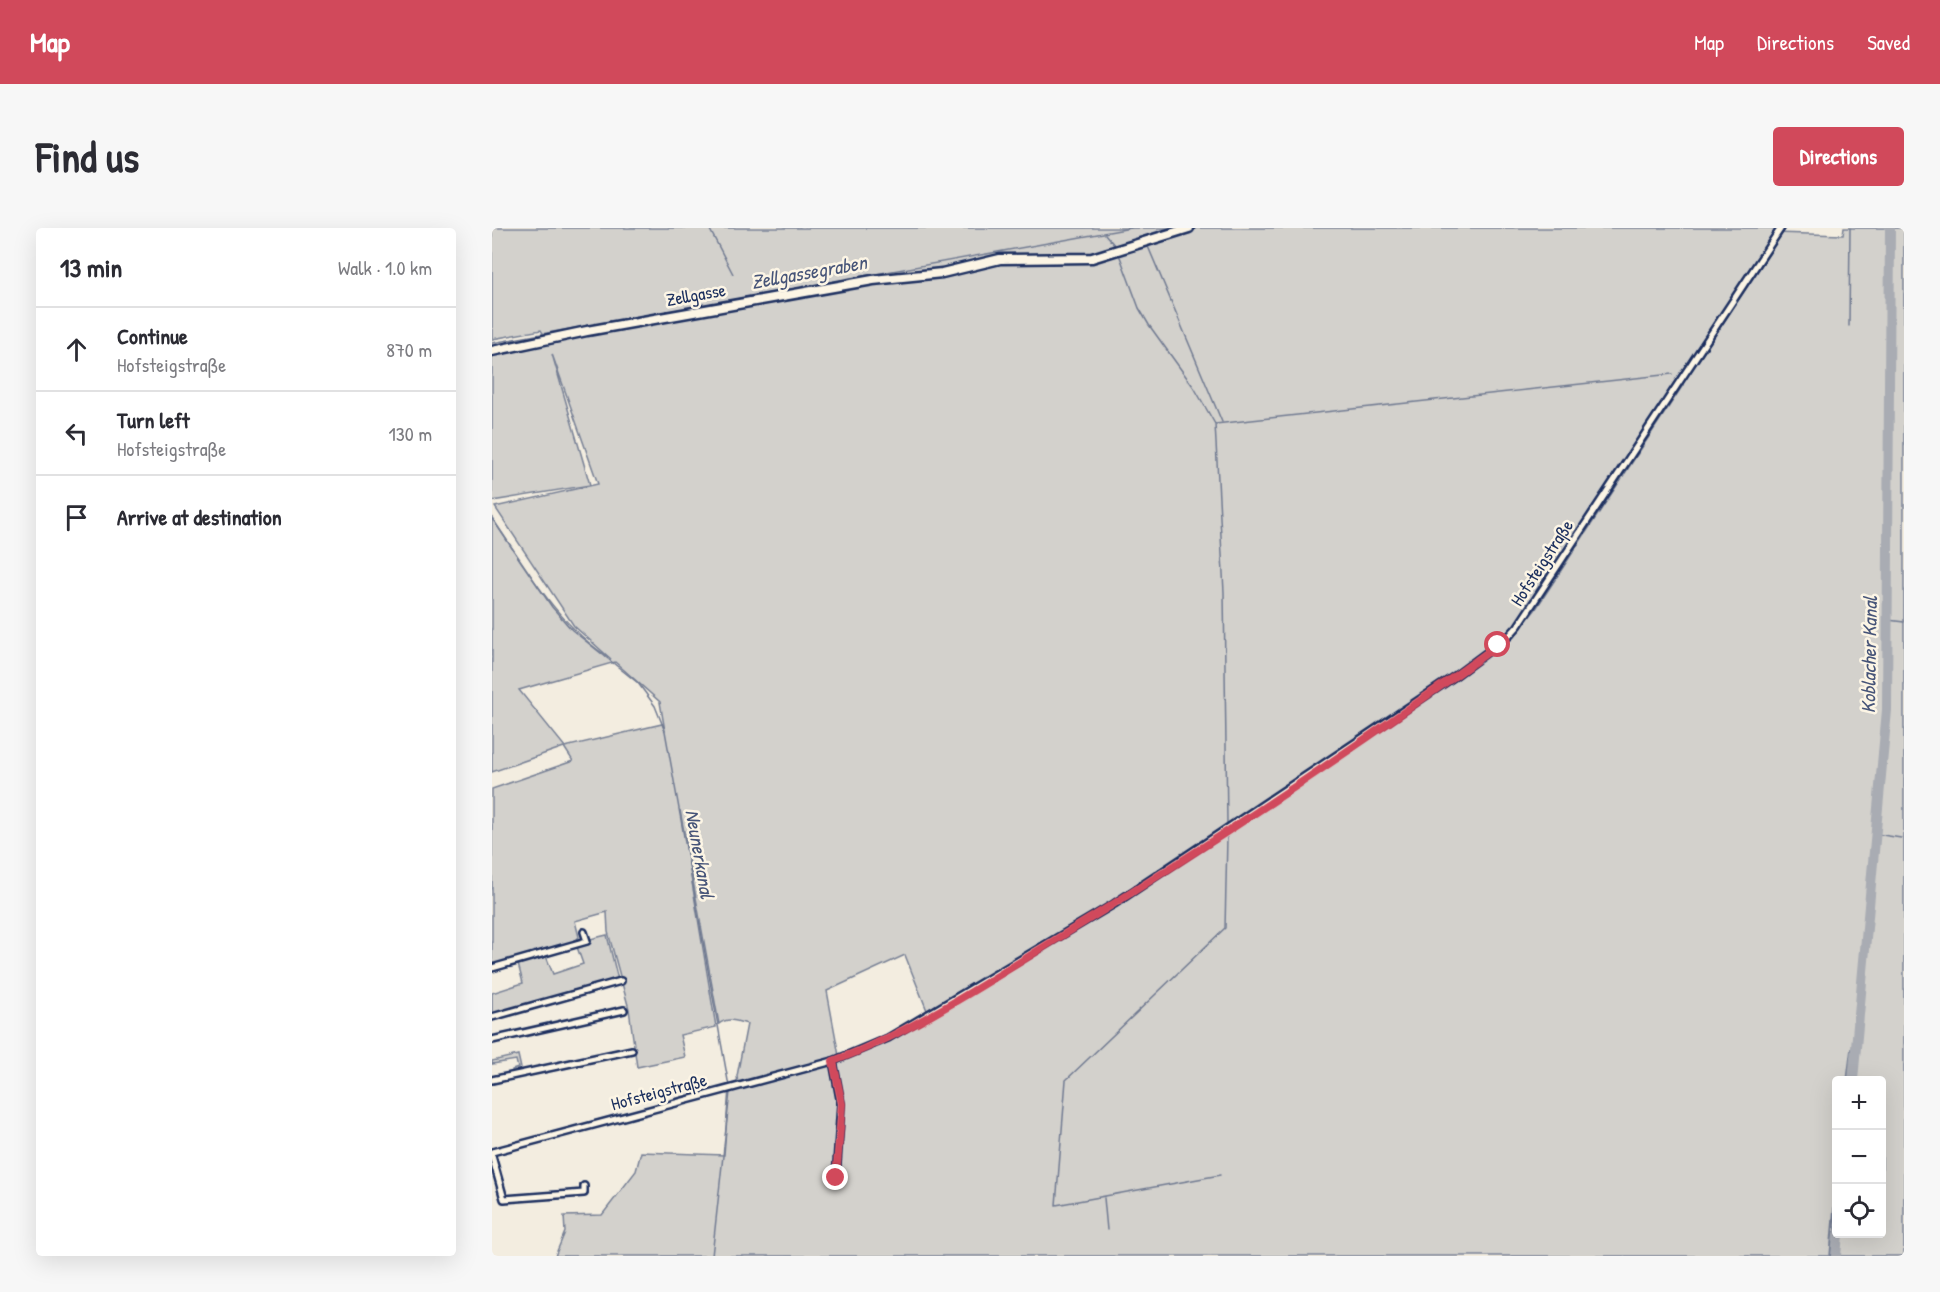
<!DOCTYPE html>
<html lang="en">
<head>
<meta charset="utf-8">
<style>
  :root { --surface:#fff; --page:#f7f7f7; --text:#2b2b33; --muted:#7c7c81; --line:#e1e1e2; --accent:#d1495b }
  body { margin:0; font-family:"Patrick Hand",sans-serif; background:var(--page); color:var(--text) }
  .controls { position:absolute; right:18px; bottom:18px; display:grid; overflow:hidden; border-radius:6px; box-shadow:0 6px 24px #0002 }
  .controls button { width:54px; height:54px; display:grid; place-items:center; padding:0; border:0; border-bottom:2px solid var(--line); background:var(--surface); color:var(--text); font:30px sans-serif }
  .stop { position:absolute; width:18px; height:18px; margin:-14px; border:4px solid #d1495b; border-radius:50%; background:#fff }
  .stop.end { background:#d1495b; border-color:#fff; box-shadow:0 2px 6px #0008 }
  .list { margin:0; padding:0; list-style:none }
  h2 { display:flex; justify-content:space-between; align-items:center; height:78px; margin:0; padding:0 24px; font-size:26px }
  h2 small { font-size:20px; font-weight:400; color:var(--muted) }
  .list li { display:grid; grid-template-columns:39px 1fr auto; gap:18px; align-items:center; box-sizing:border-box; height:84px; padding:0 24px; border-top:2px solid var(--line) }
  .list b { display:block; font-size:22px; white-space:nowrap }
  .list p { margin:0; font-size:20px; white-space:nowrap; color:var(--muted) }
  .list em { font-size:20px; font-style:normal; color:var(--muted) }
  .icon { flex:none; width:33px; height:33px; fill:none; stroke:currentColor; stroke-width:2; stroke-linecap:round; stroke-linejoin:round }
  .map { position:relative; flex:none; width:1412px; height:1028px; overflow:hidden; border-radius:6px }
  header { display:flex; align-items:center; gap:36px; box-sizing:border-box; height:84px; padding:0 30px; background:var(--accent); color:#fff }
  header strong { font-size:28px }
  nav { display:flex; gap:33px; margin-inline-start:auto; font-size:21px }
  .intro { display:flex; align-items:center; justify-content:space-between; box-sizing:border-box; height:144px; padding:0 36px }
  h1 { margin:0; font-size:42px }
  .button { padding:15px 27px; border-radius:6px; background:var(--accent); color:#fff; font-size:21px; font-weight:700 }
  main { display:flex; gap:36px; padding:0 36px }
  aside { flex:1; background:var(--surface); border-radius:6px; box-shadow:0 6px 24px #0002 }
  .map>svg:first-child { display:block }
  .green { fill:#d3d1cc; stroke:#778095; stroke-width:1.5; fill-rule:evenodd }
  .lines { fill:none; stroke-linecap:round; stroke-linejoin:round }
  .stream { stroke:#707a91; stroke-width:1.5 }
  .river { stroke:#a9acb3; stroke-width:10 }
  .street-casing { stroke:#1b2f5e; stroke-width:10 }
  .secondary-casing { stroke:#1b2f5e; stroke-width:13 }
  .street { stroke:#fcf5e5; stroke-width:5 }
  .secondary { stroke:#fcf5e5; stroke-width:8 }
  .route { stroke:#d1495b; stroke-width:8 }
  .labels { text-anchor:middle; stroke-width:5; stroke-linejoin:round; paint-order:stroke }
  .street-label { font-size:18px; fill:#1b2f5e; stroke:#fcf5e5 }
  .water-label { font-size:20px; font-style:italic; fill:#465478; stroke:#fcf5e5 }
</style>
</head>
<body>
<header>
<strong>Map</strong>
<nav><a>Map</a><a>Directions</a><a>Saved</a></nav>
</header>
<div class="intro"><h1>Find us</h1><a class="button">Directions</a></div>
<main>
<aside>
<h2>13 min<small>Walk · 1.0 km</small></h2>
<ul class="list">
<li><svg class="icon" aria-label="ahead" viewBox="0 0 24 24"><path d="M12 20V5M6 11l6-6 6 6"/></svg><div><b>Continue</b><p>Hofsteigstraße</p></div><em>870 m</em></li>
<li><svg class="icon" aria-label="left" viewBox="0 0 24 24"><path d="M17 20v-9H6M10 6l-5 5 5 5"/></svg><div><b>Turn left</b><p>Hofsteigstraße</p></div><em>130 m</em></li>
<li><svg class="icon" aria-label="arrive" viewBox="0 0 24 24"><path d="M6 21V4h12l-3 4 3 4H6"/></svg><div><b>Arrive at destination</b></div></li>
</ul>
</aside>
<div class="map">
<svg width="1412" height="1028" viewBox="0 0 1412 1028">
  <rect width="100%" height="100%" fill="#f3ede0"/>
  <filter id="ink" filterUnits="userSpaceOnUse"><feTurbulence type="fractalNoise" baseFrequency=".0167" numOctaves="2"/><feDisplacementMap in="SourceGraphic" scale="12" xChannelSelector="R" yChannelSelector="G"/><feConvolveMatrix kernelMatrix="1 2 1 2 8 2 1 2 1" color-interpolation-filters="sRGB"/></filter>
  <g filter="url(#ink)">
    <g class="green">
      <path d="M 0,0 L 1285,0 L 1283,5 L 1351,7 L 1352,0 L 1412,0 L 1412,1028 L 1339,1028 L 1344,974 L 1344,1006 L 1390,1006 L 1390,852 L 1356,852 L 1359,820 L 1355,852 L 1344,852 L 1344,954 L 1338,1028 L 63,1028 L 73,1004 L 72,988 L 110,987 L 144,943 L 149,924 L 232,927 L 237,860 L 246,857 L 245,848 L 255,796 C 245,793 236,789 227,796 L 188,582 L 224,799 L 188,807 L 193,829 L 145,839 L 137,781 L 116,704 L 115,684 L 83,693 L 87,709 L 80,716 L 0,740 L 0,561 L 81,533 L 72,519 L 0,544 L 0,290 C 35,342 66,397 119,431 L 82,398 L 3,279 L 106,256 L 60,126 L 98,257 L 0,273 L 0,123 L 54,110 L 49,102 L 0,111 ZM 1222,95 L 1223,96 L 1016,414 L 1040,372 ZM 123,434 L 168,474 L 173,503 L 170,496 L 73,519 L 27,462 ZM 413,727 L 436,785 L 413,799 L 347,828 L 335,763 Z"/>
      <path d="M 115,707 L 126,752 L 0,788 L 0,765 L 31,755 L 26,736 L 54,728 L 61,746 L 91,736 L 85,719 L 98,715 L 98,711 Z"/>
      <path d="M 26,827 L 30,845 L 21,847 L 20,842 L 26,840 L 24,832 L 0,836 L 0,833 Z"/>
    </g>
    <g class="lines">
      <g class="stream">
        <path d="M 217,0 L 241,46"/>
        <path d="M 613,6 L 623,18"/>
        <path d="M 655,16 L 730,194"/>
        <path d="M 627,26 L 647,80 L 657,97 L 703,161 L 723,196 L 732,364 L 735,595"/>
        <path d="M 1357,98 L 1358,0"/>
        <path d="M 0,115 L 639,0"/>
        <path d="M 1198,145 L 1294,0"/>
        <path d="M 723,196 L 1180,146"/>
        <path d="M 0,290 L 60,379 L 80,402 L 146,455 L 163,478 L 173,503 L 238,864 L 220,1028"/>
        <path d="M 1396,392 L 1412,394"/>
        <path d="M 966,449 L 1021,410 L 1043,382 L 1191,157"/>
        <path d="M 887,504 L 935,470"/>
        <path d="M 1384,606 L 1409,610"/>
        <path d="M 728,947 L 564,977 L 574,852 L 733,700 L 735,610"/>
        <path d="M 612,970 L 615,1002"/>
      </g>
      <g class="river">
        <path d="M 1361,852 L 1395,482 L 1398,0"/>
        <path d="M 1344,1028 L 1346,1006"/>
      </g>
      <defs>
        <g id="street">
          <path d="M 0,740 L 95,713 L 92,704"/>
          <path d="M 0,789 L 129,753"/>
          <path d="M 0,812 L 132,782"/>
          <path d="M 341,833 L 349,876 L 344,950"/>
          <path d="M 0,852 L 140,822"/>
          <path d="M 0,924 L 341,833 L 396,810 L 622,676 L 963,448 L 1017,408 L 1026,398 L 1289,0"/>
          <path d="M 0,928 L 12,971 L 92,965 L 92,958"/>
        </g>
        <path id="secondary" d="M 0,123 L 95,103 L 381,52 L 450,45 L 508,31 L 600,30 L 697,0"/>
      </defs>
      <use href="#street" class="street-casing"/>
      <use href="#secondary" class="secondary-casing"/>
      <use href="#street" class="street"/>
      <use href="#secondary" class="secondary"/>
    </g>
  </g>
  <g class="lines" filter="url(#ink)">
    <path class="route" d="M 344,950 L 350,876 L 341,833 C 421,804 495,754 568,709 C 717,618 864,520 1006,417"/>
  </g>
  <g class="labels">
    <g class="street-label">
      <text transform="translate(204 67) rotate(-10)" y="6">Zellgasse</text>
      <text transform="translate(1050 335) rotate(-57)" y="6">Hofsteigstraße</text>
      <text transform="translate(167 864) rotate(-15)" y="6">Hofsteigstraße</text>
    </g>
    <g class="water-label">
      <text transform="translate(317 44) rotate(-10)" y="7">Zellgassegraben</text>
      <text transform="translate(1377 427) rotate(-89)" y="7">Koblacher Kanal</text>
      <text transform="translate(208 626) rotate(80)" y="7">Neunerkanal</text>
    </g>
  </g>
</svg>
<div class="controls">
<button>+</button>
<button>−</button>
<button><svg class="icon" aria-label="locate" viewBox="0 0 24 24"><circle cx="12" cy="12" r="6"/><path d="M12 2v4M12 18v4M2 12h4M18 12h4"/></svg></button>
</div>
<div class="stop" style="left:1006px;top:417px"></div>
<div class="stop end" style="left:344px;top:950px"></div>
</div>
</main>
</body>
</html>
